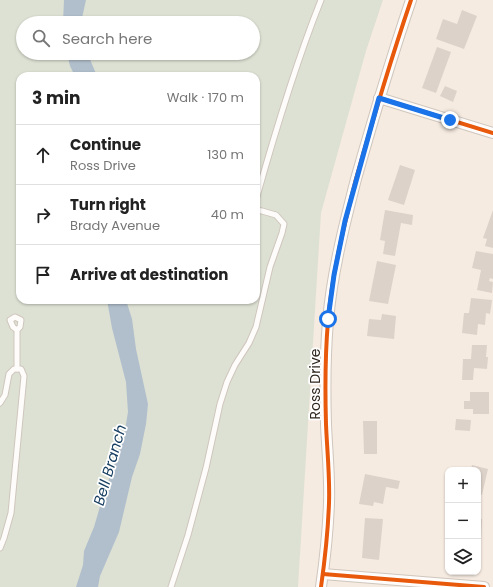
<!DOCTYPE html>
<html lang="en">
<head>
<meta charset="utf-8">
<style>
  :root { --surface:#fff; --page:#f6f6f6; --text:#222; --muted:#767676; --line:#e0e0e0 }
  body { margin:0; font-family:Poppins,sans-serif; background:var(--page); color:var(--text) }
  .controls { position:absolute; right:12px; bottom:12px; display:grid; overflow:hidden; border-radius:8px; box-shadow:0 1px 3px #0004 }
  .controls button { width:36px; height:36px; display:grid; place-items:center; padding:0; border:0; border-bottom:1px solid var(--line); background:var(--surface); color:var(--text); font:20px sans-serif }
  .stop { position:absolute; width:12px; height:12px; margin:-9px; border:3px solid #1a73e8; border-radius:50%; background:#fff }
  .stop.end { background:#1a73e8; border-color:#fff; box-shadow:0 1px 4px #0008 }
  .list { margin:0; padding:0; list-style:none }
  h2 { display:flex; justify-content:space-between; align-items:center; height:52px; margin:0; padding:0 16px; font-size:17px }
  h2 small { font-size:13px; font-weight:400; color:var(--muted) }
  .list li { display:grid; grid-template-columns:26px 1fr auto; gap:12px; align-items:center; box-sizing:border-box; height:60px; padding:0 16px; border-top:1px solid var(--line) }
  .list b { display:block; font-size:15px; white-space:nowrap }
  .list p { margin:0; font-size:13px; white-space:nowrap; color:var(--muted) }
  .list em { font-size:13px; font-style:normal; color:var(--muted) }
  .icon { flex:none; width:22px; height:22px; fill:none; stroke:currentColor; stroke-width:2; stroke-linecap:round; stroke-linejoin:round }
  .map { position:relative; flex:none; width:493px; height:587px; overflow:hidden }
  .search { position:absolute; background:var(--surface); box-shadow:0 1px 3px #0004; left:16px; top:16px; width:244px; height:44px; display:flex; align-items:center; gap:10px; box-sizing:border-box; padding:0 14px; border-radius:22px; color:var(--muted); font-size:15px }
  .panel { position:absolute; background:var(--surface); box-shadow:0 1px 3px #0004; left:16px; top:72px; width:244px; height:232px; border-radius:12px }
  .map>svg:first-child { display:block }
  .green { fill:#dde1d3; fill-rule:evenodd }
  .water { fill:#b1becc }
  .building { fill:#ddd2c9 }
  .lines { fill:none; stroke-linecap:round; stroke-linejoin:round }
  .lane-casing { stroke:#cfc6bd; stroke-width:7 }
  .street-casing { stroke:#cfc6bd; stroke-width:12 }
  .lane { stroke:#fefcfa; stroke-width:5 }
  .street { stroke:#fefcfa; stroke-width:10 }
  .cycleway-casing { stroke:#fff; stroke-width:6 }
  .cycleway { stroke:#e8590c; stroke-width:4 }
  .route { stroke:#1a73e8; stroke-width:5 }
  .labels { text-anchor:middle; stroke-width:3.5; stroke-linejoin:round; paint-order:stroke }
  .street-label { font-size:14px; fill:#2f271e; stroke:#fff }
  .water-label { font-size:15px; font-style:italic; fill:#183f61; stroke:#fff }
</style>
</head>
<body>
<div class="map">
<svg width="493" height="587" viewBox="0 0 493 587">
  <rect width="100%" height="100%" fill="#f6ebe1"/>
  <path class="green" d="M 0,0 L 383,0 L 366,51 L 321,213 L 298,587 L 0,587 ZM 23,23 L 253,23 L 253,53 L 23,53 ZM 20,76 L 256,76 L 256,300 L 20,300 Z"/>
  <g class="water">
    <path d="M 64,0 L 86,0 L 82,18 L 83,23 L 63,23 Z"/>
    <path d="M 67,53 L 88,53 L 89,57 L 97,76 L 75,76 L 70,66 Z"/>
    <path d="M 107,300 L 126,300 L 132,319 L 136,349 L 148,404 L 146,424 L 140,454 L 132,477 L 119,532 L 100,576 L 98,587 L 76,587 L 83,565 L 84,551 L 94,527 L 104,493 L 119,451 L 125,430 L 128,412 L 126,382 L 112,328 Z"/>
  </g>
  <g class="building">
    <path d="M 462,10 L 477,16 L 464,49 L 436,39 L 443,19 L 457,24 Z"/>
    <path d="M 437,47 L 451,52 L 436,93 L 422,88 Z"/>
    <path d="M 445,86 L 457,91 L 453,102 L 440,96 Z"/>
    <path d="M 400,165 L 415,170 L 404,205 L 388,200 Z"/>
    <path d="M 385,210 L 413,215 L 412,225 L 401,223 L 395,256 L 383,254 L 385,241 L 380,240 Z"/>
    <path d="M 493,210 L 493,248 L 485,246 L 487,239 L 483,238 Z"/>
    <path d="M 476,251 L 493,254 L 493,279 L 490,278 L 489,281 L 493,282 L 492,293 L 477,290 L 481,270 L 472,268 Z"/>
    <path d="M 377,261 L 396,265 L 388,304 L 369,301 Z"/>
    <path d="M 471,298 L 492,300 L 490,314 L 486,313 L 485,325 L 478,324 L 477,335 L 462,333 L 464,313 L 469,313 Z"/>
    <path d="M 382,314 L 396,316 L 394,339 L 367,336 L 369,319 L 381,320 Z"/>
    <path d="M 472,345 L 487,345 L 486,357 L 488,357 L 487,369 L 474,368 L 473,380 L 462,380 L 463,359 L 471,359 Z"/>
    <path d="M 470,392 L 489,392 L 489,414 L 473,414 L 473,409 L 464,409 L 464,401 L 470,401 Z"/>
    <path d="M 456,419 L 471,420 L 470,431 L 455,430 Z"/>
    <path d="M 363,421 L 377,421 L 377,454 L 364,454 Z"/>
    <path d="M 472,465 L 488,469 L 482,495 L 478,494 L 478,470 L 471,470 Z"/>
    <path d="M 365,474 L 400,481 L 398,489 L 386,487 L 383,504 L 374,502 L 373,506 L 359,504 Z"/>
    <path d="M 365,518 L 383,519 L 379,560 L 362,558 Z"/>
    <path d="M 478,519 L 482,519 L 480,563 L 478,563 Z"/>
  </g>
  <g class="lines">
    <defs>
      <g id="lane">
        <path d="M 256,200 C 275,132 295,65 321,0"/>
        <path d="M 17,330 L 13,327 L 10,320 L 15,317 L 21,320 L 20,327 L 17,330 L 17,369"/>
        <path d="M 0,403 L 5,395 L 9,374 L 14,369 L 21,369 L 24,376 L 11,513 L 4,538 L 0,548"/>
        <path d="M 171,587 L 188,535 L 206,468 L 220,404 L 227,382 L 235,365 L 249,343 L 256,327 L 270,267 L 282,233 L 284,224 L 276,215 L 262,211 L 256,210 L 256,206"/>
      </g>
      <g id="street">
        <path d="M 379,98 L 493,133"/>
        <path d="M 323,574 L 484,587"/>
        <path d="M 321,587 C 325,559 328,531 329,503 C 330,476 327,450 326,424 C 325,390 325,356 328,321 C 332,273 344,226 356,179 C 373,119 391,59 411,0"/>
      </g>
    </defs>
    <use href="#lane" class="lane-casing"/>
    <use href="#street" class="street-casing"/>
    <use href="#lane" class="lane"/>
    <use href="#street" class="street"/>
    <defs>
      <g id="cycleway">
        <path d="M 379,98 L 493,133"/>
        <path d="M 323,574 L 484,587"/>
        <path d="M 321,587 C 325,559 328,531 329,503 C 330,476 327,450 326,424 C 325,390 325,356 328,321 C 332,273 344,226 356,179 C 373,119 391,59 411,0"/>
      </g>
    </defs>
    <use href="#cycleway" class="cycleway-casing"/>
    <use href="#cycleway" class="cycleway"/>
  </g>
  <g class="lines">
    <path class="route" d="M 328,319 L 334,275 L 345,221 L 379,98 L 450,120"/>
  </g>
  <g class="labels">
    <g class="street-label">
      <text transform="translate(315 384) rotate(-90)" y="5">Ross Drive</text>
    </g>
    <g class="water-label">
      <text transform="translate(110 465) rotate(-74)" y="5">Bell Branch</text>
    </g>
  </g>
</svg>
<div class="controls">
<button>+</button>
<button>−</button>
<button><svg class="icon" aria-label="layers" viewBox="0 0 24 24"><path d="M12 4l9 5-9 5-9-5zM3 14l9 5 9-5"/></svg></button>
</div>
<div class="stop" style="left:328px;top:319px"></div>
<div class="stop end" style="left:450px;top:120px"></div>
<div class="search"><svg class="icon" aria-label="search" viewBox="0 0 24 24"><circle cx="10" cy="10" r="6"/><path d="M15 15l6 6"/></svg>Search here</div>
<section class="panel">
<h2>3 min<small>Walk · 170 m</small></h2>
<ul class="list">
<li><svg class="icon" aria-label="ahead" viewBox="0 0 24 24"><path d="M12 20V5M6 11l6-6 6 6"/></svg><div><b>Continue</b><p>Ross Drive</p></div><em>130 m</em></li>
<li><svg class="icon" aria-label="right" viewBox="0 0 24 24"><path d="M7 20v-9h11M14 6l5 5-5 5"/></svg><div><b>Turn right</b><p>Brady Avenue</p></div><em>40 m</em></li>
<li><svg class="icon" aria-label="arrive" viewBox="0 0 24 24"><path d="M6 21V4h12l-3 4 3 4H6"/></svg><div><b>Arrive at destination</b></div></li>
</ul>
</section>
</div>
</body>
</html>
